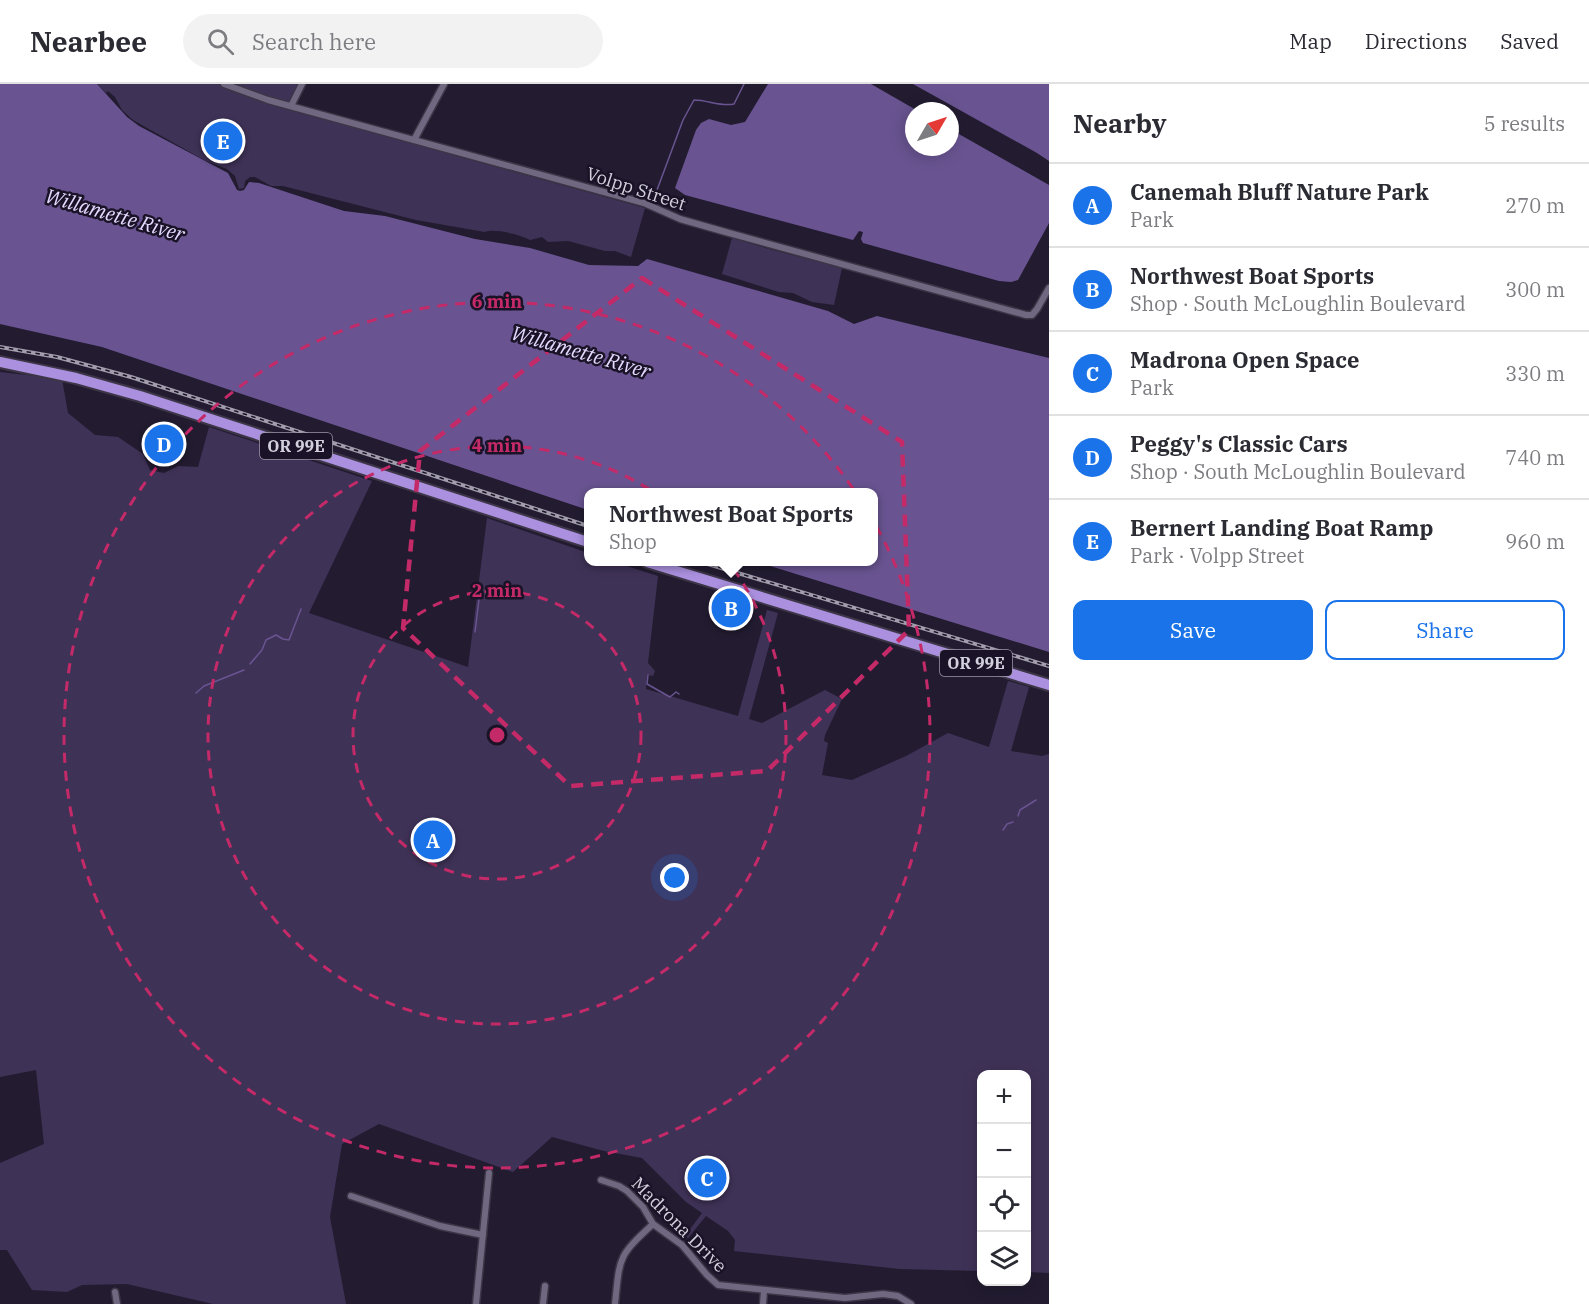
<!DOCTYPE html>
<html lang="en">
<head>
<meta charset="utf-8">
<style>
  :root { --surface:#fff; --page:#f2f2f3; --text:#2b2b33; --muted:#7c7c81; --line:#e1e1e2; --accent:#1a73e8 }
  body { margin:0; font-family:"IBM Plex Serif",serif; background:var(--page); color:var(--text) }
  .controls { position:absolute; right:18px; bottom:18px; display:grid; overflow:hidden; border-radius:12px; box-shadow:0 3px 15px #0003 }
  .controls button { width:54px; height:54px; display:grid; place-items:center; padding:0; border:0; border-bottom:2px solid var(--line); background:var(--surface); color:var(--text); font:30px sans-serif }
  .compass { position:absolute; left:905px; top:18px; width:54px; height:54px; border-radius:50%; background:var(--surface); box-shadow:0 3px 15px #0003; rotate:51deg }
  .you { position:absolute; left:675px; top:794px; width:21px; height:21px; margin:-15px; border:4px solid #fff; border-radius:50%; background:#1a73e8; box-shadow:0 0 0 9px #1a73e833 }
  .badge { display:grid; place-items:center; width:39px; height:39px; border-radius:50%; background:var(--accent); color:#fff; font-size:20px; font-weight:700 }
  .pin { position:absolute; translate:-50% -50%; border:3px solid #fff; box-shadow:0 2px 6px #0006 }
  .popup { position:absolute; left:584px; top:404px; width:294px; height:78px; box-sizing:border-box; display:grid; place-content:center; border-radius:12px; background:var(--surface); filter:drop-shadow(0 2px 4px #0005); font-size:20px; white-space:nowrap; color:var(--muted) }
  .popup b { font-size:22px; color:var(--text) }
  .popup::after { content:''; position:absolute; left:50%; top:100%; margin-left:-12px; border:12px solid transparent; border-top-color:var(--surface) }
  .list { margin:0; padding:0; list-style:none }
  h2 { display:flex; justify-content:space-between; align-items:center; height:78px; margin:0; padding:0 24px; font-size:26px }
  h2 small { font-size:20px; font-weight:400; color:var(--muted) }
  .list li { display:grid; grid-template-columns:39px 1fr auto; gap:18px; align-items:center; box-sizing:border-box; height:84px; padding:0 24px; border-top:2px solid var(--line) }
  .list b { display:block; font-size:22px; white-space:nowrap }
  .list p { margin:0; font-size:20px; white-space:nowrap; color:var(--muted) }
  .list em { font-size:20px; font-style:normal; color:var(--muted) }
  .actions { display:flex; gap:12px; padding:18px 24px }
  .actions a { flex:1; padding:14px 0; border:2px solid var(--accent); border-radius:12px; text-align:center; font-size:21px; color:var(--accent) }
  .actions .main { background:var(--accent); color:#fff }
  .icon { flex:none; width:33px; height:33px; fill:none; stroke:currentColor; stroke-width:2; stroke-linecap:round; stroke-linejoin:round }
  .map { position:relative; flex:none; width:1049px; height:1220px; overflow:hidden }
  header { display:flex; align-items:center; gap:36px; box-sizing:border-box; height:84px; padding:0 30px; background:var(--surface); border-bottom:2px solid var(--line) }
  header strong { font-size:28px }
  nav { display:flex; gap:33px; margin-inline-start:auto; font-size:21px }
  .search { width:420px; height:54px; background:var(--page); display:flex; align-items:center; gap:15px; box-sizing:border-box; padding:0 21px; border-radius:33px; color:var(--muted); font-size:22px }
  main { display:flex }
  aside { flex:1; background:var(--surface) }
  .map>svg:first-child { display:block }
  .green { fill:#3f3257 }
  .water { fill:#695491 }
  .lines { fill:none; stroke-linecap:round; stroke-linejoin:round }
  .stream { stroke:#695491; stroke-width:1.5 }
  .minor-casing { stroke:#3d3647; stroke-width:9 }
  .trunk-casing { stroke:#3d3647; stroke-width:14 }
  .minor { stroke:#706881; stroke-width:6 }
  .trunk { stroke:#aa90de; stroke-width:10 }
  .rail-casing { stroke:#a29dad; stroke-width:4 }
  .rail { stroke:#1a1327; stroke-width:1.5; stroke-dasharray:4.5; stroke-linecap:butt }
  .marked { fill:none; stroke:#c42a68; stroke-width:4.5; stroke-dasharray:12 8; stroke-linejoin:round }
  .ring { fill:none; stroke:#c42a68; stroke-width:3; stroke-dasharray:10 8 }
  .labels { text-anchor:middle; stroke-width:5; stroke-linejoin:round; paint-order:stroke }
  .shield { fill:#1a1327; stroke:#9c97a6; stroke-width:1.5 }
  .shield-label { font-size:16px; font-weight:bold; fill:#d3cfdd }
  .street-label { font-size:18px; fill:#d3cfdd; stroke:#1a1327 }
  .water-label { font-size:20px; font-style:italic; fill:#e4d9fe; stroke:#1a1327 }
  .centre { fill:#c42a68; stroke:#1a1327; stroke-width:3 }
  .ring-label { font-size:18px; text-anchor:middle; font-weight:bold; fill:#c42a68; stroke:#1a1327; stroke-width:5; stroke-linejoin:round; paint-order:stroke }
</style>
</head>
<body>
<header>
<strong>Nearbee</strong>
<div class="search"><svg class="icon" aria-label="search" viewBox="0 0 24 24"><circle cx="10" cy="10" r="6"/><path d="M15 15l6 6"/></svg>Search here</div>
<nav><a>Map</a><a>Directions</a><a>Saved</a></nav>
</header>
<main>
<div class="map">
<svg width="1049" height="1220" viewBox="0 0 1049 1220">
  <rect width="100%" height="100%" fill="#231c31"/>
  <g class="green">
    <path d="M 97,0 L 306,0 L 293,26 L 403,57 L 417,58 L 449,70 L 645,124 L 631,173 L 615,167 L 605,167 L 568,157 L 548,158 L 542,153 L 530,156 C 523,151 493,144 485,148 L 416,136 L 283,102 L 271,102 L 255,93 L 250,93 L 245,97 L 244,104 L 239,105 L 235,92 L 227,85 L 204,76 L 133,36 L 122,26 L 115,13 L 108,7 L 106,9 Z"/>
    <path d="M 732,154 L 769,165 L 842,184 L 834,221 L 812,218 L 793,209 L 779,208 L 722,190 Z"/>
    <path d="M 0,288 L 62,295 L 68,329 L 95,351 L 118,353 L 143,370 L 150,386 L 164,389 L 178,382 L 198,383 L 209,343 L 372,397 L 309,529 L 468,583 L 487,434 L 588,469 L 588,478 L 614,478 L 658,492 L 648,579 L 655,587 L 653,592 L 647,591 L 646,605 L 738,632 L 767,526 L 778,529 L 749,635 L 762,639 L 825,606 L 842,615 L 825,651 L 824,657 L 828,659 L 822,691 L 852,696 L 906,672 L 948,649 L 989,663 L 1008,597 L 1029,603 L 1011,667 L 1042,672 L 1049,670 L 1049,1189 L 1027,1188 L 1026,990 L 981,990 L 981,1187 L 900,1185 L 734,1167 L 735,1156 L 728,1147 L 706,1132 L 688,1154 L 685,1152 L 702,1129 L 686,1118 L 642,1074 L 604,1067 L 552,1053 L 513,1088 L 379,1040 L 342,1060 L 330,1133 L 346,1220 L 213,1220 L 127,1200 L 82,1201 L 67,1208 L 32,1206 L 7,1166 L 0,1166 L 0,1079 L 44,1060 L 36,986 L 0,993 Z"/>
  </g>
  <g class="water">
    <path d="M 0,0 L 97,0 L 127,33 L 139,42 L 228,89 L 237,106 L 240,107 L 244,106 L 249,98 L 259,99 L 344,127 L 385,132 L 475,155 L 530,164 L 589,181 L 638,182 L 647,175 L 828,227 L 854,240 L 877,232 L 1049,274 L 1049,568 L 757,478 L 873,478 L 873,408 L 588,408 L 588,426 L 102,263 L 0,240 Z"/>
    <path d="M 768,0 L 871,0 L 918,27 L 914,27 L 914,63 L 950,63 L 950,45 L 1049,101 L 1049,139 L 1018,196 L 1011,198 L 999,197 L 863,159 L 861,155 L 863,148 L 859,147 L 853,156 L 685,111 L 675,104 L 696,46 L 701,39 L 709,35 L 731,41 L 745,38 Z"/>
    <path d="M 913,0 L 1049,0 L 1049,77 L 1037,69 Z"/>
  </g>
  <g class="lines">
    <g class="stream">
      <path d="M 657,106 L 683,36 L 694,16 C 708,16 721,23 734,20 L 744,0"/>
      <path d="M 475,548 L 480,507"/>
      <path d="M 250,580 L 262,566 L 266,556 L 276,551 L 283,555 L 289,556 L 301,525"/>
      <path d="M 648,591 L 647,600 L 670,613 L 676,608 L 679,610"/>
      <path d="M 196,609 L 204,602 L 244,586"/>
      <path d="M 1018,732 L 1020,726 L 1036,716"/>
      <path d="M 1003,746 L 1007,740 L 1013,738"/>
    </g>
    <defs>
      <g id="minor">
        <path d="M 224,0 L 268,16 L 644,119 L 680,135 L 722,147 L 1026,231 L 1032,231 L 1037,225 L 1049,204"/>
        <path d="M 291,22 L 302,0"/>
        <path d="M 414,56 L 444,0"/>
        <path d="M 601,1096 L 619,1102 L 627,1107 L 643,1123 L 653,1140 L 682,1161 L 707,1191 L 718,1201 L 845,1214 L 883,1210 L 898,1212 L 911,1220"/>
        <path d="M 351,1112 L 440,1142 L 483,1151"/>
        <path d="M 115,1208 L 117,1220"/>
        <path d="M 476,1220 L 489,1089"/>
        <path d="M 543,1220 L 545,1202"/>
        <path d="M 615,1220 C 620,1173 617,1173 653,1140"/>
        <path d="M 763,1220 L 764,1207"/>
      </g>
      <g id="trunk">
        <path d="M 0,278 L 76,294 L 140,312 L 588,458"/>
        <path d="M 647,478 L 1049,601"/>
      </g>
    </defs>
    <use href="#minor" class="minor-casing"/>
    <use href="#trunk" class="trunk-casing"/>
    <use href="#minor" class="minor"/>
    <use href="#trunk" class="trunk"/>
    <defs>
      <g id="rail">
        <path d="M 0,263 L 57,273 L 131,293 L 588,442"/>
        <path d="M 701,478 L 1049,582"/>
      </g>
    </defs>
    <use href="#rail" class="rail-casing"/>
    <use href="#rail" class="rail"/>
  </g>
  <path class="marked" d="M 642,194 L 902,358 L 909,546 L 767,687 L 570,702 L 403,544 L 420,367 Z"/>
  <g class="ring">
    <circle cx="497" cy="651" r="144"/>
    <circle cx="497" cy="651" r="289"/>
    <circle cx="497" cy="651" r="433"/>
  </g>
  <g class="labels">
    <g class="shield">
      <rect x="260" y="349" width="72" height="26" rx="4.5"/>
      <rect x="940" y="566" width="72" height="26" rx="4.5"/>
    </g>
    <g class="shield-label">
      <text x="296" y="368">OR 99E</text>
      <text x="976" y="585">OR 99E</text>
    </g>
    <g class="street-label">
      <text transform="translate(636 105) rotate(18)" y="6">Volpp Street</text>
      <text transform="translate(679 1141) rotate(45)" y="6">Madrona Drive</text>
    </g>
    <g class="water-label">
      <text transform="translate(115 131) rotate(16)" y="7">Willamette River</text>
      <text transform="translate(581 268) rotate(16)" y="7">Willamette River</text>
    </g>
  </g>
  <circle cx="497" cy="651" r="9" class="centre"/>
  <g class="ring-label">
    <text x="497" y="224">6 min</text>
    <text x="497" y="368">4 min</text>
    <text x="497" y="513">2 min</text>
  </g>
</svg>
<div class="controls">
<button>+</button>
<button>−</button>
<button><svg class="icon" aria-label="locate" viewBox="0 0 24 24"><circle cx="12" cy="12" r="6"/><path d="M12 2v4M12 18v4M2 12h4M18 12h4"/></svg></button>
<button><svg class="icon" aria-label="layers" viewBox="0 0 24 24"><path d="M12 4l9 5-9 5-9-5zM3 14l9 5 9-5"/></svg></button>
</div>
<svg class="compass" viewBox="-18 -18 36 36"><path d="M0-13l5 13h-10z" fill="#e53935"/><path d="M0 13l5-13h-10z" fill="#7c7c81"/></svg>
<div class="you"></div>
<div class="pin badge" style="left:433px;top:756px">A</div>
<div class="pin badge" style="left:731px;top:524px">B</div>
<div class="popup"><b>Northwest Boat Sports</b>Shop</div>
<div class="pin badge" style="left:707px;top:1094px">C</div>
<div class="pin badge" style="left:164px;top:360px">D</div>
<div class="pin badge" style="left:223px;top:57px">E</div>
</div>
<aside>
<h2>Nearby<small>5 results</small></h2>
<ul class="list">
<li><span class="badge">A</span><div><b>Canemah Bluff Nature Park</b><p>Park</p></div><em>270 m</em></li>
<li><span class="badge">B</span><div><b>Northwest Boat Sports</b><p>Shop · South McLoughlin Boulevard</p></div><em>300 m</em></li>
<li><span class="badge">C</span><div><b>Madrona Open Space</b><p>Park</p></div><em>330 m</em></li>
<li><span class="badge">D</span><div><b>Peggy's Classic Cars</b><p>Shop · South McLoughlin Boulevard</p></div><em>740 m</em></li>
<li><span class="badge">E</span><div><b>Bernert Landing Boat Ramp</b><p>Park · Volpp Street</p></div><em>960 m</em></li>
</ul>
<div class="actions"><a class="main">Save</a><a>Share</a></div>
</aside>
</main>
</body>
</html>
